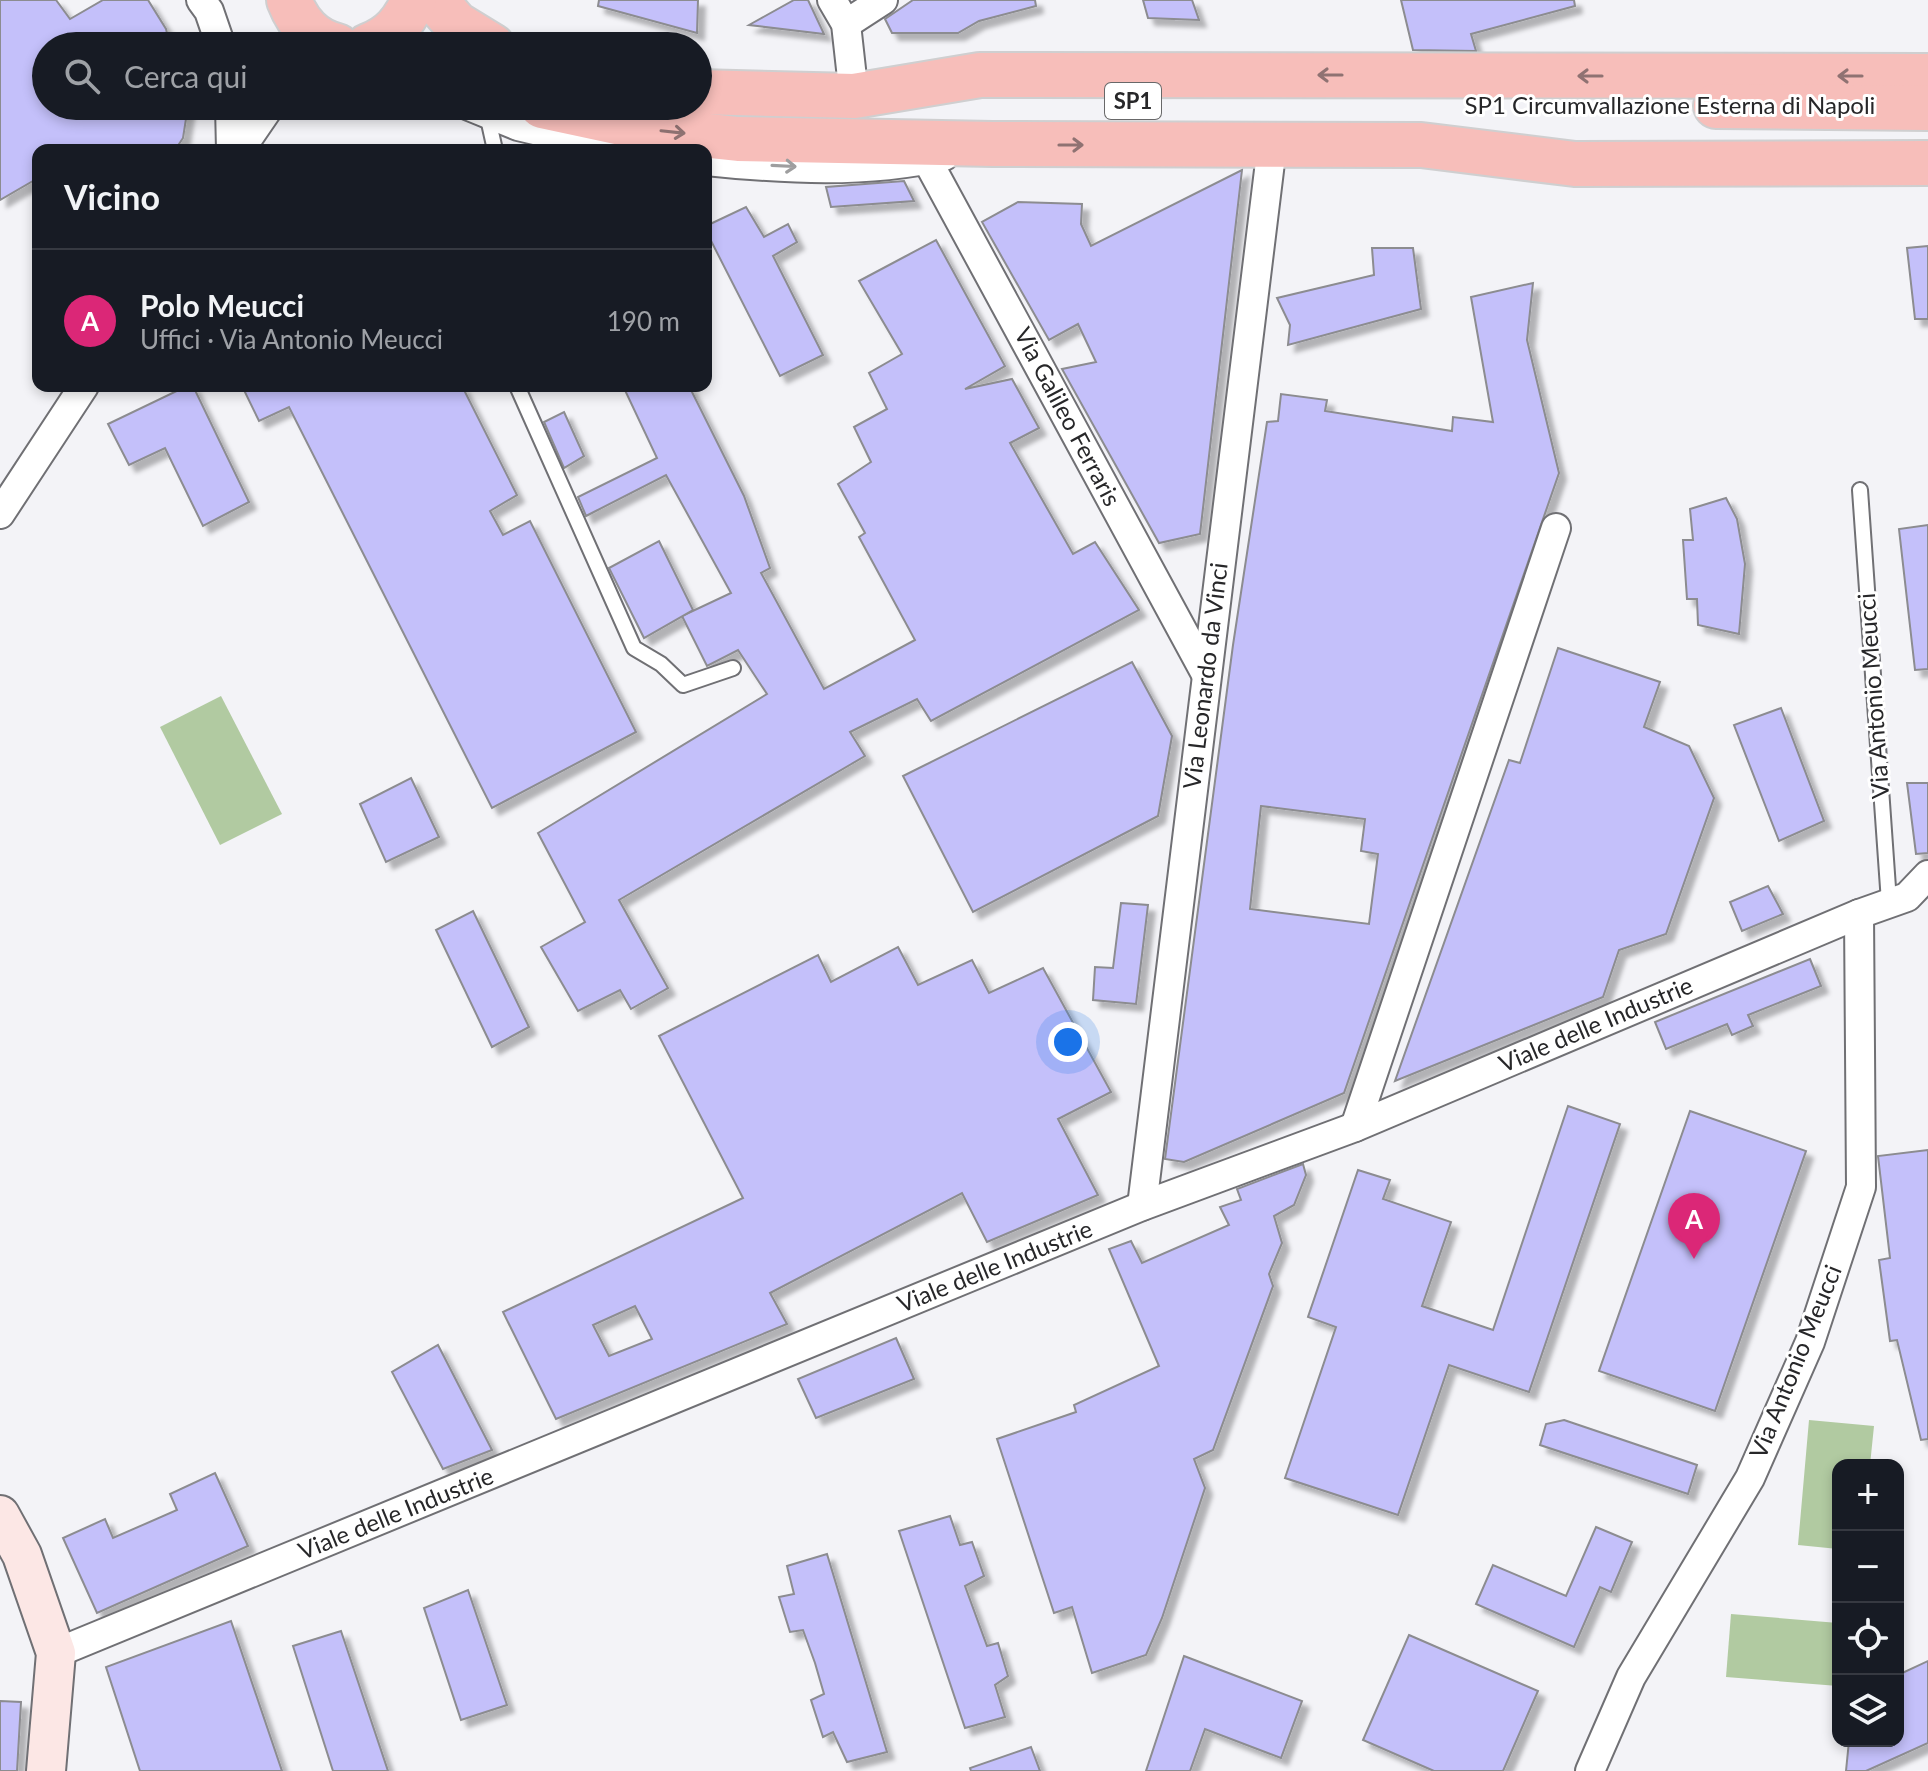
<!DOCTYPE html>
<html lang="it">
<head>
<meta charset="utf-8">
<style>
  :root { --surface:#171b24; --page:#20242c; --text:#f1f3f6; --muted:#9ea1a6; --line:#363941; --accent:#db2777 }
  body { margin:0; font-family:Lato,sans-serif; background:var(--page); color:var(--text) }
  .controls { position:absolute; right:24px; bottom:24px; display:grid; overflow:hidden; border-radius:16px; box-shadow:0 4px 12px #0003 }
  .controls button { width:72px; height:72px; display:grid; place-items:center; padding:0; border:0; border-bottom:2px solid var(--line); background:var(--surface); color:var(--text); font:40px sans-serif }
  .you { position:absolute; left:1068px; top:1042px; width:28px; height:28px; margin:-20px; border:6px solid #fff; border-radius:50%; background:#1a73e8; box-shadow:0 0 0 12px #1a73e833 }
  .badge { display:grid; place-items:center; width:52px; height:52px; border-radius:50%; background:var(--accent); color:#fff; font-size:26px; font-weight:700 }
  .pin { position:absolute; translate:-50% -66px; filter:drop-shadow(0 2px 4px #0008) }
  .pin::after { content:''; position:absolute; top:42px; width:28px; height:24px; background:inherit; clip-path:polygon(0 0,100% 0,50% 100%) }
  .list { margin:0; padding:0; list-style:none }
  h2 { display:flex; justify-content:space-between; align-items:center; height:104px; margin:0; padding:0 32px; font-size:34px }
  h2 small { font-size:26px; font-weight:400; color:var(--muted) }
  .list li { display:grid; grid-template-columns:52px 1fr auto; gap:24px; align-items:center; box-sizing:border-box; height:144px; padding:0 32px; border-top:2px solid var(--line) }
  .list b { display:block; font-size:30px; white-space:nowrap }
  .list p { margin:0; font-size:26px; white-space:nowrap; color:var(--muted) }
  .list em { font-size:26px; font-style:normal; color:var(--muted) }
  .icon { flex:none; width:44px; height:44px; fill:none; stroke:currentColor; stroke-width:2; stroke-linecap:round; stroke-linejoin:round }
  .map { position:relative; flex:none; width:1928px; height:1771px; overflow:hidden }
  .search { position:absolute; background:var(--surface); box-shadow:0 4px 12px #0003; left:32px; top:32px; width:680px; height:88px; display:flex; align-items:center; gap:20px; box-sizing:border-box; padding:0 28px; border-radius:44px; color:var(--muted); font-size:30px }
  .panel { position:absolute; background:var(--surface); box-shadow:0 4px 12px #0003; left:32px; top:144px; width:680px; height:248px; border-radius:16px }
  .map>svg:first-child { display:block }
  .green { fill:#b1caa1 }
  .building { fill:#c4c0fa; stroke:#8c8c90; stroke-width:2; fill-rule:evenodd; filter:url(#shadow) }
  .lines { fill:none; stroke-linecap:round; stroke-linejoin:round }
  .service-casing { stroke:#707074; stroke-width:18 }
  .minor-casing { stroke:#707074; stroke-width:32 }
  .secondary-casing { stroke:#707074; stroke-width:42 }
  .trunk-casing { stroke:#cfcfd0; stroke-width:48 }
  .service { stroke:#fff; stroke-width:14 }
  .minor { stroke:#fff; stroke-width:28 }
  .secondary { stroke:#fce7e5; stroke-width:38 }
  .trunk { stroke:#f7beba; stroke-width:44 }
  .oneway { stroke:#8f7272 }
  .oneway2 { stroke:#9e9e9f }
  .labels { text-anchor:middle; stroke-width:6; stroke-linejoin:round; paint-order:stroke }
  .shield { fill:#fff; stroke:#686869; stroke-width:2 }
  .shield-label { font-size:22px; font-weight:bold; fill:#272729 }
  .street-label { font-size:24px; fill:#272729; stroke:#fff }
</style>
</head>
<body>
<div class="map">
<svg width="1928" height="1771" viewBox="0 0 1928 1771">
  <defs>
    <filter id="shadow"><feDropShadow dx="7" dy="7" stdDeviation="2" flood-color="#0004"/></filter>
  </defs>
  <rect width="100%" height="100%" fill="#f3f3f7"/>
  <g class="green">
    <path d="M 221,696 L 282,814 L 220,845 L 160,727 Z"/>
    <path d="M 1809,1420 L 1874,1426 L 1870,1465 L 1838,1465 L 1838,1549 L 1798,1545 Z"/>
    <path d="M 1731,1614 L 1838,1623 L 1838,1686 L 1726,1677 Z"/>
  </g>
  <g class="building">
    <path d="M 0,0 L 56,0 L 70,19 L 103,0 L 148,0 L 166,29 L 170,46 L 46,46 L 46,106 L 188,106 L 183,138 L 175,150 L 38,150 L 38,178 L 0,200 Z"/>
    <path d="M 599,0 L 698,0 L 697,33 L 598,6 Z"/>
    <path d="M 794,0 L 808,0 L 824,34 L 749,25 Z"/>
    <path d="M 913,0 L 1035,0 L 1036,6 L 979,21 L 958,33 L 892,33 L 885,19 Z"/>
    <path d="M 1143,0 L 1192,0 L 1199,20 L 1148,18 Z"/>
    <path d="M 1401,0 L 1574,0 L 1575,6 L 1471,34 L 1476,51 L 1413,50 Z"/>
    <path d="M 1242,170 L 1200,534 L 1159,543 L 1062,369 L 1096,362 L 1078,324 L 1049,340 L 982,222 L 1018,202 L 1082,204 L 1081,224 L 1091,246 Z"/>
    <path d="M 904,181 L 914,201 L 831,207 L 826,187 Z"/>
    <path d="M 746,207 L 764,237 L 788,224 L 797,242 L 773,256 L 823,355 L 780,376 L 706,231 L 706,226 Z"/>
    <path d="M 936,240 L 1005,366 L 965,389 L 1012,379 L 1039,428 L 1010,443 L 1073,554 L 1095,542 L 1139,610 L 931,721 L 917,699 L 850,732 L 865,756 L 619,900 L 668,988 L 631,1009 L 620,990 L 578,1011 L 541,947 L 585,922 L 538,833 L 767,694 L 738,650 L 707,666 L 682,616 L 731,593 L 666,475 L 586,516 L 578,497 L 657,458 L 623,386 L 689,386 L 744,496 L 770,568 L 761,573 L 824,689 L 915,640 L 859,537 L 865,533 L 838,484 L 871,462 L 854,427 L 887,409 L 869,373 L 902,354 L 859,281 Z"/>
    <path d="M 1928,246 L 1928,319 L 1915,319 L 1907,248 Z"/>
    <path d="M 1372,248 L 1413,248 L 1421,309 L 1288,345 L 1290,325 L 1277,298 L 1374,275 Z"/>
    <path d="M 1533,283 L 1527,340 L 1559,473 L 1344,1093 L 1184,1162 L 1165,1159 L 1233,645 L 1267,422 L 1278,421 L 1281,394 L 1327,400 L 1325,411 L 1452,431 L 1453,417 L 1493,422 L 1471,297 ZM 1261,806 L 1365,819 L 1361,851 L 1378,854 L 1369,924 L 1250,909 Z"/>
    <path d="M 187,386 L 193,386 L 249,502 L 203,526 L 165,448 L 129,465 L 108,424 Z"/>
    <path d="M 242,386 L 462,386 L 517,495 L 490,511 L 503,535 L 530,521 L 636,732 L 492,808 L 289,407 L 259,421 Z"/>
    <path d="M 564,412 L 584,456 L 564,468 L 544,422 Z"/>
    <path d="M 1726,498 L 1737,519 L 1745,564 L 1739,634 L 1698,625 L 1697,599 L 1687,599 L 1683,540 L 1693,540 L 1690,509 Z"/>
    <path d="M 1928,525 L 1928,669 L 1915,670 L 1899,529 Z"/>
    <path d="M 659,541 L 693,610 L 644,638 L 609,568 Z"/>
    <path d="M 1558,648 L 1660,682 L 1644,727 L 1689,746 L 1714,798 L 1666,934 L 1619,950 L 1603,997 L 1395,1081 L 1509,760 L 1520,763 Z"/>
    <path d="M 1132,662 L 1172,736 L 1158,816 L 973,912 L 903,776 Z"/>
    <path d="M 1781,708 L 1824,821 L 1779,841 L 1734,725 Z"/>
    <path d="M 411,778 L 439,837 L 386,862 L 360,804 Z"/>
    <path d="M 1907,783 L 1928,783 L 1928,853 L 1916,854 Z"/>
    <path d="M 1768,886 L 1783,914 L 1742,931 L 1730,902 Z"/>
    <path d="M 1121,903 L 1148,905 L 1136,1004 L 1093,1000 L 1095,967 L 1113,968 Z"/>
    <path d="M 473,911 L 529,1027 L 492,1047 L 436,930 Z"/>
    <path d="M 898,947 L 918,985 L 972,960 L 989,993 L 1043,968 L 1111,1092 L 1058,1119 L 1098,1195 L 987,1242 L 962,1193 L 770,1293 L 787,1324 L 556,1419 L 503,1312 L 743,1198 L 659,1036 L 818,955 L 831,982 ZM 635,1306 L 652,1339 L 609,1356 L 593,1325 Z"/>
    <path d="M 1810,959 L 1821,986 L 1748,1015 L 1753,1026 L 1732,1035 L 1727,1024 L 1666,1049 L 1655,1022 Z"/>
    <path d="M 1568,1106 L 1620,1124 L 1529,1392 L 1449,1365 L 1398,1515 L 1285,1478 L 1336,1327 L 1308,1317 L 1358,1170 L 1390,1180 L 1383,1199 L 1451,1222 L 1422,1306 L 1493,1330 Z"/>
    <path d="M 1690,1111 L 1806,1151 L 1715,1411 L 1599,1371 Z"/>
    <path d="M 1928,1150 L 1928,1439 L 1921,1440 L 1897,1340 L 1890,1341 L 1879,1260 L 1890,1258 L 1878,1156 Z"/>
    <path d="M 1303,1164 L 1306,1175 L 1294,1205 L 1274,1216 L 1282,1243 L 1269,1274 L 1273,1286 L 1213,1450 L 1194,1459 L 1205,1488 L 1162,1618 L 1146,1655 L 1092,1673 L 1072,1607 L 1054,1613 L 997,1439 L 1076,1412 L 1074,1405 L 1159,1366 L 1109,1249 L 1131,1241 L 1142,1263 L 1229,1225 L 1220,1207 L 1241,1200 L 1237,1189 Z"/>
    <path d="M 896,1338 L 914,1379 L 816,1418 L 798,1379 Z"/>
    <path d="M 438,1345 L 492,1450 L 443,1469 L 392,1372 Z"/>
    <path d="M 1564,1420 L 1697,1465 L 1688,1494 L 1540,1445 L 1546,1424 Z"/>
    <path d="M 215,1473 L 248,1546 L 97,1613 L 63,1538 L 105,1519 L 113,1538 L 177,1510 L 170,1494 Z"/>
    <path d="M 950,1516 L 960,1545 L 972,1542 L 984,1576 L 965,1586 L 987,1646 L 998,1643 L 1008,1676 L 995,1685 L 1005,1717 L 965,1728 L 899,1531 Z"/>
    <path d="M 1596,1527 L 1632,1542 L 1611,1592 L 1600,1587 L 1574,1647 L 1476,1604 L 1493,1565 L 1566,1596 Z"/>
    <path d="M 827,1554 L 887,1752 L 847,1762 L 833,1732 L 823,1737 L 811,1700 L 824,1694 L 815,1663 L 803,1630 L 790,1632 L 779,1597 L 794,1594 L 787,1566 Z"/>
    <path d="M 468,1590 L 507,1705 L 461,1720 L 424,1608 Z"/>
    <path d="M 231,1621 L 282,1771 L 140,1771 L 106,1667 Z"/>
    <path d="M 341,1631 L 388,1771 L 333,1771 L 293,1646 Z"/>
    <path d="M 1409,1635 L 1538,1691 L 1503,1771 L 1434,1771 L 1363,1740 Z"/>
    <path d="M 1184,1656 L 1302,1701 L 1281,1758 L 1205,1729 L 1190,1771 L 1146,1771 Z"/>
    <path d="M 1928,1661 L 1928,1743 L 1866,1771 L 1846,1771 L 1849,1741 L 1898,1741 L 1898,1675 Z"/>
    <path d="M 0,1701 L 21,1702 L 17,1771 L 0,1771 Z"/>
    <path d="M 1031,1747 L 1040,1771 L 971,1771 L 970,1768 Z"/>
  </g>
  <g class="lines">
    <defs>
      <g id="service">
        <path d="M 487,114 L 495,150"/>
        <path d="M 517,386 L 634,648 L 661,664 L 683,685 L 733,668"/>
        <path d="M 1860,490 L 1889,902"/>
      </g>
      <g id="minor">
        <path d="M 201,0 L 209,11 L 221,46"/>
        <path d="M 832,0 L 846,24 L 854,96"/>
        <path d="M 846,24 L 883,0"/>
        <path d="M 230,106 L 231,150"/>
        <path d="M 469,106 L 518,126 L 620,150"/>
        <path d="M 240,150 L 270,106"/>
        <path d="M 927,160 L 1206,674"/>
        <path d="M 706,161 C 785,169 866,174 944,156"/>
        <path d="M 0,514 L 84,386"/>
        <path d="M 1355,1127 L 1556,528"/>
        <path d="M 1142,1206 L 1272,146"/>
        <path d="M 56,1653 L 1142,1206 L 1355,1127 L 1859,914 L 1907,897 L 1928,875"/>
        <path d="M 1590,1771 L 1631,1677 L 1750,1478 L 1810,1342 L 1861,1187 L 1859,914"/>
      </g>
      <path id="secondary" d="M 0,1515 L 22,1555 L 56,1653 L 46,1771"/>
      <g id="trunk">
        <path d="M 289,0 C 298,23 312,40 337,46"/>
        <path d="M 435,0 L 456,24 L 492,46"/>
        <path d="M 368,46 C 392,37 403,23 414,0"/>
        <path d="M 698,92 L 854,96 L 980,75 L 1928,76"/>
        <path d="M 542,106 L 654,130 L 738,139 L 993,144 L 1421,145 L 1575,164 L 1928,163"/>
        <path d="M 1716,106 L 1928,108"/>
      </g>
    </defs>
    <use href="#service" class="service-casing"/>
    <use href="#minor" class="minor-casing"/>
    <use href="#secondary" class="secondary-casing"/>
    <use href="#trunk" class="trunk-casing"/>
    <use href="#service" class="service"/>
    <use href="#minor" class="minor"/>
    <use href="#secondary" class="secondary"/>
    <use href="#trunk" class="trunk"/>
  </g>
  <defs><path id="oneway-shaft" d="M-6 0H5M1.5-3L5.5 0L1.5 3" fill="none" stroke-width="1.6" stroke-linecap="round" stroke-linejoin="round" transform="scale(2)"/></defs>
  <g class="oneway">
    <use href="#oneway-shaft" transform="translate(1330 75) rotate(-180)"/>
    <use href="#oneway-shaft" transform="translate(1590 76) rotate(-180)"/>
    <use href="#oneway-shaft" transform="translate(1850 76) rotate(-180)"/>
    <use href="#oneway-shaft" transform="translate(673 132) rotate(6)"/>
    <use href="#oneway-shaft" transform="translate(1071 145)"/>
  </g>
  <use class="oneway2" href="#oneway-shaft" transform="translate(784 166) rotate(3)"/>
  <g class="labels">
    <rect class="shield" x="1105" y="83" width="56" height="36" rx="6"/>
    <g class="shield-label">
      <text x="1133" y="109">SP1</text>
    </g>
    <g class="street-label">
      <text x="1670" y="114">SP1 Circumvallazione Esterna di Napoli</text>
      <text transform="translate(1067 417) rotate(62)" y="8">Via Galileo Ferraris</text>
      <text transform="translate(1206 676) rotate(-83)" y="8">Via Leonardo da Vinci</text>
      <text transform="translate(1874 696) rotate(-94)" y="8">Via Antonio Meucci</text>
      <text transform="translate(1596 1025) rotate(-23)" y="8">Viale delle Industrie</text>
      <text transform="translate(995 1267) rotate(-22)" y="8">Viale delle Industrie</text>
      <text transform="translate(1796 1362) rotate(-68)" y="8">Via Antonio Meucci</text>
      <text transform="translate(396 1514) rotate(-22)" y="8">Viale delle Industrie</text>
    </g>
  </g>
</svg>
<div class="controls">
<button>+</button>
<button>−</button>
<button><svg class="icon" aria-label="locate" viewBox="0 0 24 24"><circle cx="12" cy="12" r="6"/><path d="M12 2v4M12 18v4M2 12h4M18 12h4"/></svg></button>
<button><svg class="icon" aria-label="layers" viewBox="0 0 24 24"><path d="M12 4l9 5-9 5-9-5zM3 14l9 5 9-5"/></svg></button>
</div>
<div class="you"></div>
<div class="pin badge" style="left:1694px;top:1259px">A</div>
<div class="search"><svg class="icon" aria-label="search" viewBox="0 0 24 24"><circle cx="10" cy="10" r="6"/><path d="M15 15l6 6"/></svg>Cerca qui</div>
<section class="panel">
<h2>Vicino<small></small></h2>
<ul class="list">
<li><span class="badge">A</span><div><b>Polo Meucci</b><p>Uffici · Via Antonio Meucci</p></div><em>190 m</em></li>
</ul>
</section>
</div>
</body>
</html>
